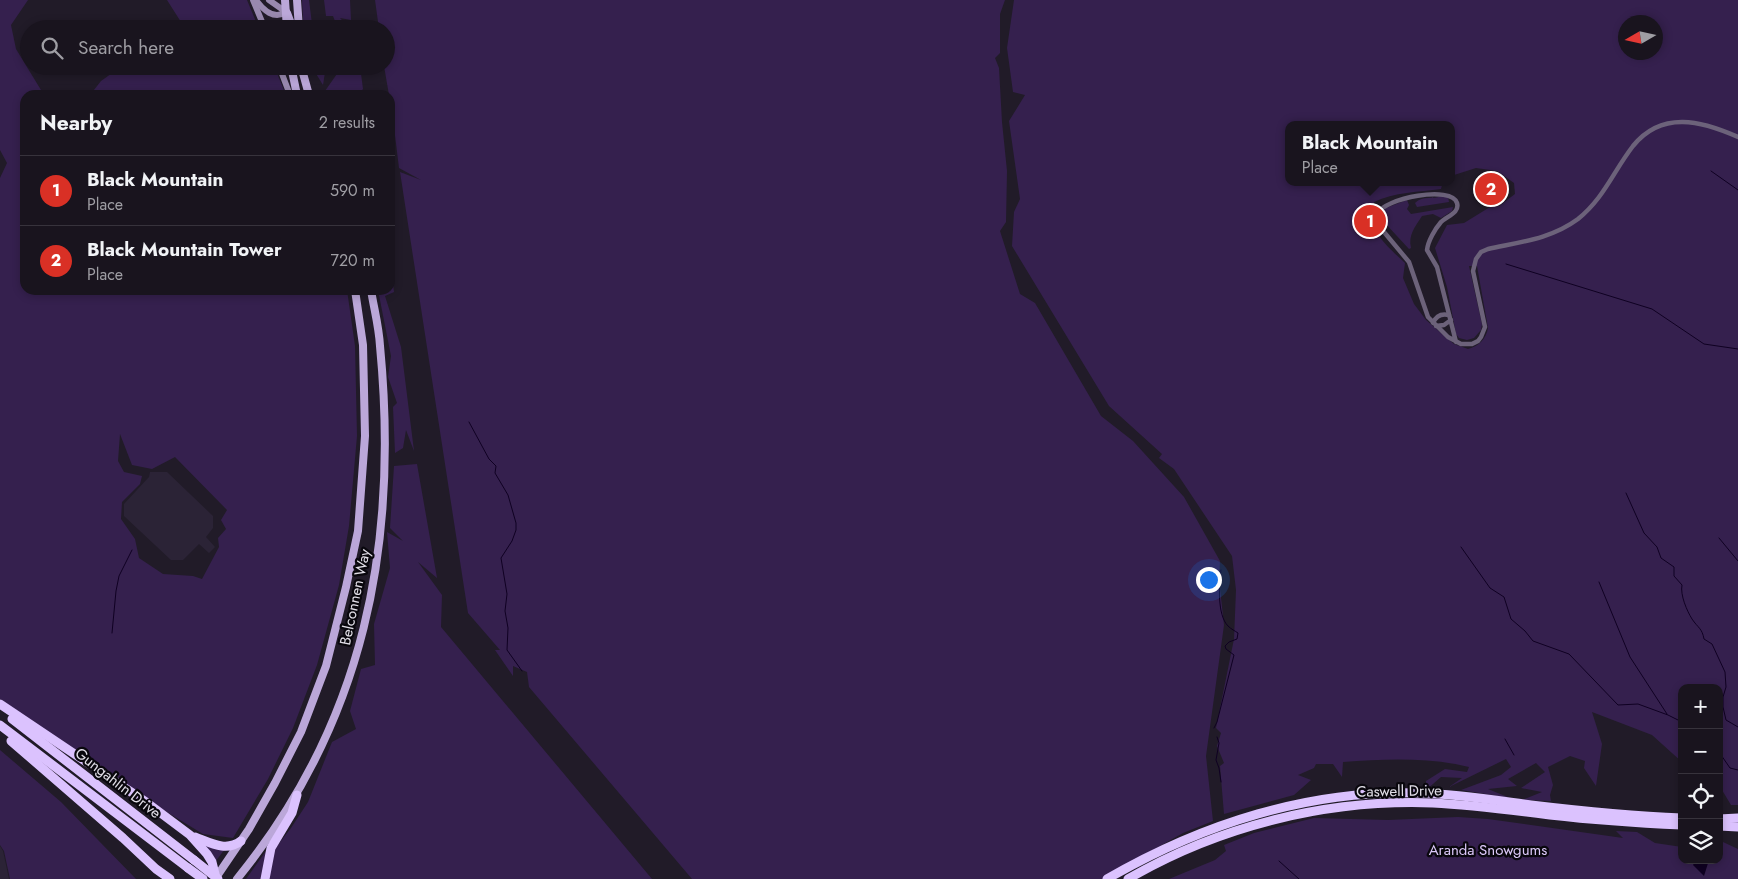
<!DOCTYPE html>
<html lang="en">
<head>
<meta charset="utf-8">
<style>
  :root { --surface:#19141e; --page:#221d27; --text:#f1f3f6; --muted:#9f9ea4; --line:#37333c; --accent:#d93025 }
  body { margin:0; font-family:Jost,sans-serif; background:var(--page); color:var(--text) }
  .controls { position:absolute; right:15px; bottom:15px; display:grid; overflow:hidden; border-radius:10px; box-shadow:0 2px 8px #0003 }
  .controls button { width:45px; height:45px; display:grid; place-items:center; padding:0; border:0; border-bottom:1px solid var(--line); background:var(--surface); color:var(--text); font:25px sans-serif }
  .compass { position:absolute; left:1618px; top:15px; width:45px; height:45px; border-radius:50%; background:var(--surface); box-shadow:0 2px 8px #0003; rotate:261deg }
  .you { position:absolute; left:1208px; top:579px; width:18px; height:18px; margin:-12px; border:4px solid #fff; border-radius:50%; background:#1a73e8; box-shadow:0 0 0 8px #1a73e833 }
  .badge { display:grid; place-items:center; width:32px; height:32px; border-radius:50%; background:var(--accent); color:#fff; font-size:16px; font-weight:700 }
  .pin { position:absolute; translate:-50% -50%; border:2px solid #fff; box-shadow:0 1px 5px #0006 }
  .popup { position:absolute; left:1285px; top:121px; width:170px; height:65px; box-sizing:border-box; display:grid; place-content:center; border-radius:10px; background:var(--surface); filter:drop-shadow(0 1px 4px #0005); font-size:16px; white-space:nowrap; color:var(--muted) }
  .popup b { font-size:19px; color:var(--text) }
  .popup::after { content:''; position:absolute; left:50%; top:100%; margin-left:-10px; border:10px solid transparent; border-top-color:var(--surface) }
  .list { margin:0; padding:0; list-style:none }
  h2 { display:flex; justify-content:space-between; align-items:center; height:65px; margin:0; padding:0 20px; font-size:21px }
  h2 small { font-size:16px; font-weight:400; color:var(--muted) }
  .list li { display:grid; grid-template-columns:32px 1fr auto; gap:15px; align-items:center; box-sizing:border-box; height:70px; padding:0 20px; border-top:1px solid var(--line) }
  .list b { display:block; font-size:19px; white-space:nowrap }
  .list p { margin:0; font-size:16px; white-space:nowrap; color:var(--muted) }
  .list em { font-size:16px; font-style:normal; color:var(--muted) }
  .icon { flex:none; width:28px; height:28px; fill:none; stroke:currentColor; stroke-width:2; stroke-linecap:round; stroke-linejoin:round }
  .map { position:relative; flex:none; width:1738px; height:879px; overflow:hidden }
  .search { position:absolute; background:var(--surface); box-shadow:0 2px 8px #0003; left:20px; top:20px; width:375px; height:55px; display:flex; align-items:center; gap:12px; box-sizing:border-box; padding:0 18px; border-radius:28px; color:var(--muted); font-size:19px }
  .panel { position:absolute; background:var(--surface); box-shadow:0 2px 8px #0003; left:20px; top:90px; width:375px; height:205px; border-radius:15px }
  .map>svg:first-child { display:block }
  .built { fill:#2b2336 }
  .green { fill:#35204e; fill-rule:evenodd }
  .water { fill:#0f0022 }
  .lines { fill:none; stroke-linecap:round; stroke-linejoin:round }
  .stream { stroke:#0f0022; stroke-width:1 }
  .minor { stroke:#6c627a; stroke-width:4.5 }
  .secondary { stroke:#9989af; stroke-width:6 }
  .primary { stroke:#bba7d9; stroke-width:8 }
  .motorway { stroke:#dbc2fe; stroke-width:9 }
  .motorway-bridge { stroke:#dbc2fe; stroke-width:9 }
  .labels { text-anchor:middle; stroke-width:4.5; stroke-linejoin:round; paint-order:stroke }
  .street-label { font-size:15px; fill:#e2dfe8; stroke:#09070d }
  .park-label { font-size:15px; fill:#dcc8f9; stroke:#09070d }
</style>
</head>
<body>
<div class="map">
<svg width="1738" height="879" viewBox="0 0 1738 879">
  <rect width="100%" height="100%" fill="#211b28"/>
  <g class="built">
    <path d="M 150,472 L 167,472 L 213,516 L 213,528 L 206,537 L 215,547 L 209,553 L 199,544 L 183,560 L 171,560 L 124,516 L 124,504 L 149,477 Z"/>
    <path d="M 0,846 L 3,851 L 9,879 L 0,879 Z"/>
  </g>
  <g class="green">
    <path d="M 0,0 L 28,0 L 11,25 L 16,49 L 41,90 L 74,95 L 25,95 L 25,290 L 347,290 L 355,346 L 357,436 L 349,526 L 339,585 L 317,665 L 293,728 L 268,779 L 233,838 L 203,834 L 147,800 L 0,699 L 0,178 L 7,163 L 0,150 ZM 120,434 L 132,465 L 152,469 L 175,457 L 227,510 L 221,520 L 226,529 L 218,538 L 219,547 L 202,579 L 193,576 L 163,574 L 139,558 L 135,539 L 121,519 L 122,502 L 140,484 L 142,476 L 124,472 L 118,461 Z"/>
    <path d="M 167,0 L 247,0 L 259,29 L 175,29 L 181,22 Z"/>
    <path d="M 302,0 L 309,0 L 312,24 L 303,20 Z"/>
    <path d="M 324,0 L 350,0 L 351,20 L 340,18 L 350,29 L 338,29 L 333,16 L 326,16 Z"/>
    <path d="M 375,0 L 1005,0 L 1000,14 L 1000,53 L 995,58 L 999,68 L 1002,122 L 1007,171 L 1006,222 L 1000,231 L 1020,294 L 1035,303 L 1101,416 L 1133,441 L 1184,497 L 1220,561 L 1219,580 L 1224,625 L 1206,756 L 1213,821 L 1183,833 L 1102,879 L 692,879 L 529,687 L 527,672 L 513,666 L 513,676 L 495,650 L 500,650 L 468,613 L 400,172 L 421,180 L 399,168 L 390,95 L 389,95 L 384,66 L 386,66 L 386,29 L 379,29 Z"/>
    <path d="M 1014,0 L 1738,0 L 1738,805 L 1731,805 L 1719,785 L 1719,688 L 1682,688 L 1682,762 L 1652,735 L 1592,712 L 1602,744 L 1596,786 L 1584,768 L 1585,761 L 1570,756 L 1548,767 L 1553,785 L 1550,795 L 1551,801 L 1522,800 L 1542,792 L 1521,788 L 1545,772 L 1536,763 L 1508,779 L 1517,786 L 1488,789 L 1510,798 L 1461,790 L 1501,775 L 1511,767 L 1506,759 L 1449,787 L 1462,778 L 1441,777 L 1426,790 L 1426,781 L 1445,769 L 1467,772 L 1469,767 C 1428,757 1385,759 1343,762 L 1342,777 L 1333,764 L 1316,764 L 1314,768 L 1298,775 L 1311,780 L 1294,795 L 1224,814 L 1220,766 L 1224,763 L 1217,746 L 1221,733 L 1216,728 L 1234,639 L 1236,590 L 1232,556 L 1174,469 L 1159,458 L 1162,454 L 1109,406 L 1012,246 L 1014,212 L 1020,199 L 1009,121 L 1025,95 L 1013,92 L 1007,48 ZM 1626,22 L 1656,22 L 1656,52 L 1626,52 ZM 1289,125 L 1451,125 L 1451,176 L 1476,168 L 1497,171 L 1514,183 L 1515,194 L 1499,206 L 1490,207 L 1464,223 L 1447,225 L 1435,248 L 1447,287 L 1456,334 L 1459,338 L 1467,340 L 1474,338 L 1481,330 L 1482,324 L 1469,266 L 1477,266 L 1488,328 C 1486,339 1479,346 1468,349 L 1454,344 L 1426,320 L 1414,304 L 1403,278 L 1405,263 C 1388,247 1363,227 1374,202 C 1394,192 1419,192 1441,189 L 1443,182 L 1289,182 Z"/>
    <path d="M 122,66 L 274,66 L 286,95 L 90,95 L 101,81 Z"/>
    <path d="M 314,66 L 326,66 L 323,85 L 315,72 Z"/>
    <path d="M 338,66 L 360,66 L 363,89 L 358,95 L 325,95 L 325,91 L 339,71 Z"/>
    <path d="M 1442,196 L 1448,197 L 1449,202 L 1417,207 L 1415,203 C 1423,195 1433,200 1442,196 Z"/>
    <path d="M 1407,200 L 1409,205 L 1407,209 L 1411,214 L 1453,207 L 1452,211 L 1441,218 L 1433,214 L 1422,216 C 1415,227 1408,235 1411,248 L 1409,249 L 1384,222 L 1382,226 L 1380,220 L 1383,209 Z"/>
    <path d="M 390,260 L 394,292 L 385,296 L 401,347 L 414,451 L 406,430 L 403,448 L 395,453 L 393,407 L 397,403 L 388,377 L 391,356 L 378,290 L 390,290 Z"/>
    <path d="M 417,464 L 437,578 L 418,562 L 442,595 L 441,627 L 652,879 L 268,879 L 273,851 L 291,828 L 308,802 L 332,742 L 356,729 L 350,711 L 361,669 L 375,665 L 374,624 L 390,568 L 387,532 L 403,541 L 390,528 L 394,466 Z"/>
    <path d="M 0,750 L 61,802 L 136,879 L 10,879 L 4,851 L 0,845 Z"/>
    <path d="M 1458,817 L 1488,819 L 1623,838 L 1616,831 L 1637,832 L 1655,843 L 1682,847 L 1682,860 L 1719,860 L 1719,845 L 1723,842 L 1738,849 L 1738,879 L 1169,879 L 1215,860 L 1226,851 L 1224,845 L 1254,833 L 1314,818 L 1388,820 Z"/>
    <path d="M 205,845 L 225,849 L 215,862 L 205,846 Z"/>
    <path d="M 266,851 L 262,879 L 246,879 Z"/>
  </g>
  <path class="water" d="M 1696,860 L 1709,860 L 1704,876 L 1693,865 Z"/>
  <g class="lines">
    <g class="stream">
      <path d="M 1711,171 L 1738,190"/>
      <path d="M 1506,264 L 1652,309 L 1704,344 L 1738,349"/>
      <path d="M 469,422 L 489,459 L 496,466 L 495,473 L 508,495 L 516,523 L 516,530 L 512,541 L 501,558 L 507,594 L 505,611 L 508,628 L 507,650 L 522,671"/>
      <path d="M 1626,493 L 1644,533 L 1657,547 L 1661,558 L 1674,567 L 1674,576 L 1682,585 C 1680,595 1687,611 1692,619 C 1698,628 1702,628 1704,639 L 1712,644 L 1725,672 L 1726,687 L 1723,697 L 1723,707 L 1726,720 L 1738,727"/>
      <path d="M 1719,538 L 1738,561"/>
      <path d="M 1461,547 L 1490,588 L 1504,597 L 1511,619 L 1525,631 L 1533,641 L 1569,654 L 1618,705 L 1638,704 L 1668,715 L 1682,722"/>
      <path d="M 1599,582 L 1630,657 L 1667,714"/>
      <path d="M 112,633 L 116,591 L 119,576 L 132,550"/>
      <path d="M 1214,728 L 1217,722 L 1234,655 L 1226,649 L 1225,646 L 1229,642 L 1237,639 L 1238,633 C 1235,631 1231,629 1228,626 C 1217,615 1219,584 1221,570"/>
      <path d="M 1217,737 L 1219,743 L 1216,760 L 1219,768 L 1221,782"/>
      <path d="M 1505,739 L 1514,755"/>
      <path d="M 1719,752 L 1730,768 L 1738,770"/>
      <path d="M 1279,861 L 1299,879"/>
    </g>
    <g class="minor">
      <path d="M 1433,323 C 1436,316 1441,313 1449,315"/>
      <path d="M 1436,326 L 1444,325 L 1451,320"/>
      <path d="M 1456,342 L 1437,267 L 1427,250 C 1428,241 1435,229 1441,222 C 1447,216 1460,213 1457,203 C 1452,185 1384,198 1377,214 L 1379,226 L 1409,262 L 1428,317 L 1448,337 L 1461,344 L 1472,344 L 1478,341 L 1481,337 L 1485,327 L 1473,271 L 1476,259 L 1481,252 L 1488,249 C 1520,242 1551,239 1578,219 C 1604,198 1613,172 1633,146 C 1662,110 1702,121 1738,137"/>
    </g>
    <g class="secondary">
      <path d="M 253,0 L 265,29"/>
      <path d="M 256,0 C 263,10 274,20 286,12 L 269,0"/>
      <path d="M 279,66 L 290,95"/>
    </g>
    <g class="primary">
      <path d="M 285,0 L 287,29"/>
      <path d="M 297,0 L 299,29"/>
      <path d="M 287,13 L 293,29"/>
      <path d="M 291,66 L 297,95"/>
      <path d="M 301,66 L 309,95"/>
      <path d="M 215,879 L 249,829 L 275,783 L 301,732 L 326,666 L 346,587 L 358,531 L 365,436 L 363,345 L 355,290"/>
      <path d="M 237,879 C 365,722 399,544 380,346 C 379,327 374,309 371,290"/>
    </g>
    <g class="motorway">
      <path d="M 0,704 L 146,802 L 190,835 L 207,854 L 212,862 L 216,878"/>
      <path d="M 12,719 L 194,860"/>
      <path d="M 0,725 L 188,868"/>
      <path d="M 11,741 L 123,838 L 156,869 L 170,879"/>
      <path d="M 1719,819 L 1738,818"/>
      <path d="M 1719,826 L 1738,827"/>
      <path d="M 195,837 C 211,843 226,852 241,841"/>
      <path d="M 265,879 L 271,848 L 292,813 L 297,795"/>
      <path d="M 1107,879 C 1202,824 1310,789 1421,793 C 1458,794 1494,800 1531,805 C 1581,811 1631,816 1682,818"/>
      <path d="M 1128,879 C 1219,826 1327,799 1433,803 C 1472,805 1511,810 1550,815 C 1594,820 1638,823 1682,825"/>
    </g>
    <g class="motorway-bridge">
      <path d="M 194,860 L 218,879"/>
      <path d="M 188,868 L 203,879"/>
    </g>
  </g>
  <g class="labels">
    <g class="street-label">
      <text transform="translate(355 597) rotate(-78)" y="5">Belconnen Way</text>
      <text transform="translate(118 783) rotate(38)" y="5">Gungahlin Drive</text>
      <text transform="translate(1399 791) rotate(-1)" y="5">Caswell Drive</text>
    </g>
    <g class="park-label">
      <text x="1488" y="855">Aranda Snowgums</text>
    </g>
  </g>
</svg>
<div class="controls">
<button>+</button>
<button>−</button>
<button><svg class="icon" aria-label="locate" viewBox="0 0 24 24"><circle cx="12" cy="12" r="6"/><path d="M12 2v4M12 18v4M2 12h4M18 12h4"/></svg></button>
<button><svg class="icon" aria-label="layers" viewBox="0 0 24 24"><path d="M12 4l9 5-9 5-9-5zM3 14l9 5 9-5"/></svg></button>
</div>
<svg class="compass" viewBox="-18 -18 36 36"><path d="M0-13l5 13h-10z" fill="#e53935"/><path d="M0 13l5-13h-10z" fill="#9f9ea4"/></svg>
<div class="you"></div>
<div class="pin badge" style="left:1370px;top:221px">1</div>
<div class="popup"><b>Black Mountain</b>Place</div>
<div class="pin badge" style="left:1491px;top:189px">2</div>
<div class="search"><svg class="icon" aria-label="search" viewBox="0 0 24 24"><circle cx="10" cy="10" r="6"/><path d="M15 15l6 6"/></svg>Search here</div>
<section class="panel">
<h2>Nearby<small>2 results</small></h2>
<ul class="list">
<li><span class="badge">1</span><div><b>Black Mountain</b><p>Place</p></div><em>590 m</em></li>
<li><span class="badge">2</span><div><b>Black Mountain Tower</b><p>Place</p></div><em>720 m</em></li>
</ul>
</section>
</div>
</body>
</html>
